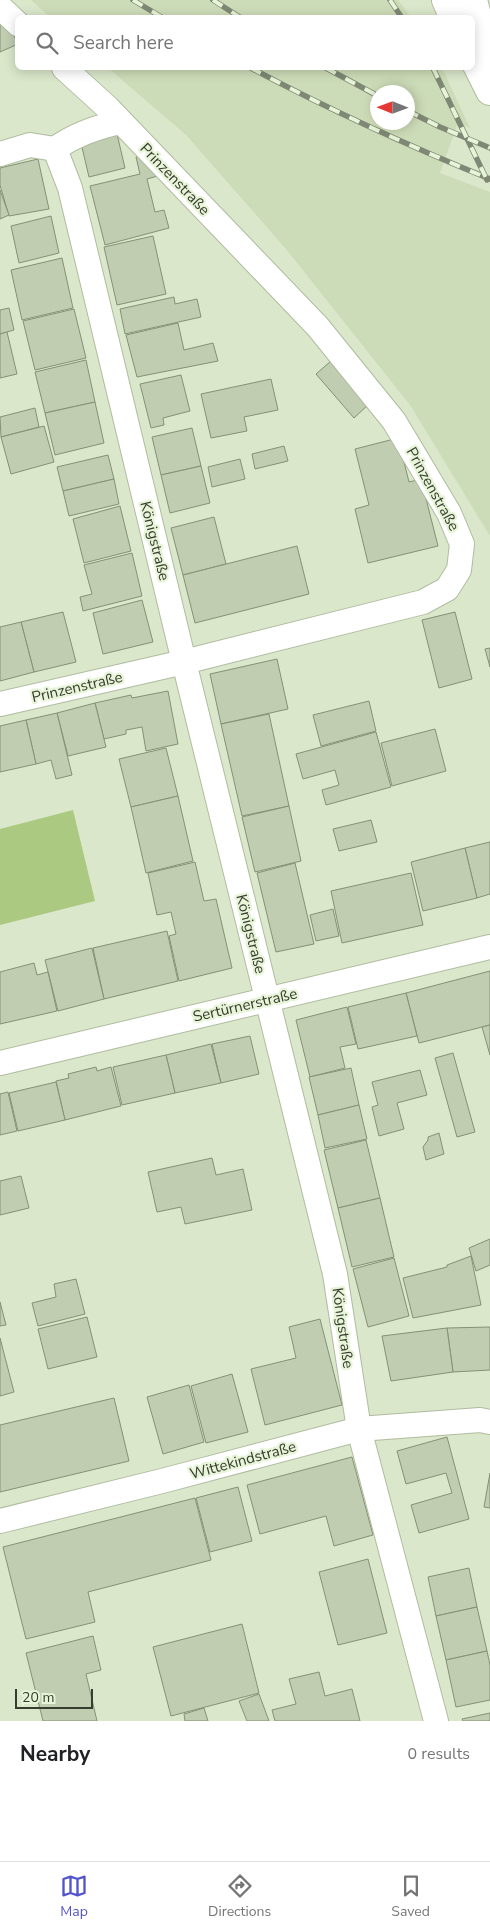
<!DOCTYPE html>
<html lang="en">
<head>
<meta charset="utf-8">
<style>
  :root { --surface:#fff; --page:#f2f2f2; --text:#202124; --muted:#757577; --line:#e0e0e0; --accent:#5154ca }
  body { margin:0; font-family:"Nunito Sans",sans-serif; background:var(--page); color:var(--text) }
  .compass { position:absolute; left:370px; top:85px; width:45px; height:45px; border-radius:50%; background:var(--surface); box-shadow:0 2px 12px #0003; rotate:271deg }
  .scale { position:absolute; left:15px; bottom:12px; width:78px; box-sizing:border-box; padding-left:5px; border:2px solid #373c30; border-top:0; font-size:14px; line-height:18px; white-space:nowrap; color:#373c30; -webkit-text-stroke:4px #e7f4d7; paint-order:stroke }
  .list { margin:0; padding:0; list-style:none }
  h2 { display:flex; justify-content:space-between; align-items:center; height:65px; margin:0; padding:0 20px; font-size:21px }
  h2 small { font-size:16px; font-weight:400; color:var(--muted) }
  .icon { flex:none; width:28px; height:28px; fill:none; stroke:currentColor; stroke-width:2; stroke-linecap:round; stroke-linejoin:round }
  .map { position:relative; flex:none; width:490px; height:1721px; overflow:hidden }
  .search { position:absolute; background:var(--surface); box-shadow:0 2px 12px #0003; left:15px; right:15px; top:15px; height:55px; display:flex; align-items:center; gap:12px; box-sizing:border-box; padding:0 18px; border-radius:8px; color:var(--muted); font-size:19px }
  .sheet { height:140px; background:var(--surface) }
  nav { display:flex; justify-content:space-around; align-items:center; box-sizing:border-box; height:70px; border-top:1px solid var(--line); background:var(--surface); font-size:14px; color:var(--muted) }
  nav a { display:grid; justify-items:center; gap:2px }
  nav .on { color:var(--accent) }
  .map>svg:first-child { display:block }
  .built { fill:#cddcb8; fill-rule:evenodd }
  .green { fill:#abc980 }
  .building { fill:#c0cdb1; stroke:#859176 }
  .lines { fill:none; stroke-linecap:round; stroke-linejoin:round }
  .street-casing { stroke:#b0bca0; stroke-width:26 }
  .secondary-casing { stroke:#b0bca0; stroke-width:30 }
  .street { stroke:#fff; stroke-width:24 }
  .secondary { stroke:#fff; stroke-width:28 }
  .rail-casing { stroke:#7f8874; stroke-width:5.5 }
  .rail { stroke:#e7f4d7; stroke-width:4; stroke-dasharray:11; stroke-linecap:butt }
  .labels { text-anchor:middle; stroke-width:4.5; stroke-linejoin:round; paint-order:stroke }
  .street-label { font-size:15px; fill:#373c30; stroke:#e7f4d7 }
</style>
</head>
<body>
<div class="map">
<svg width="490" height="1721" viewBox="0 0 490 1721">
  <rect width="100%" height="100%" fill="#dae7ca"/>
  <g class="built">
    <path d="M 31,0 L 398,0 L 411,17 L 51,18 Z"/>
    <path d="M 108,68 L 442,68 L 470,128 L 458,123 L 440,173 L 490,192 L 490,536 L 410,405 L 286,249 L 186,135 ZM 408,92 L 408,122 L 378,122 L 378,92 Z"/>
  </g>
  <path class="green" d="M 73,810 L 95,901 L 0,925 L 0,829 Z"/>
  <g class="building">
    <path d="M 3,13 L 18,44 L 0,52 L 0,14 Z"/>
    <path d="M 117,134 L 125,168 L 89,177 L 81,143 Z"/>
    <path d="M 146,155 L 165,174 L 147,179 L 155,212 L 164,210 L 169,228 L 105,245 L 90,186 L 140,174 L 136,157 Z"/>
    <path d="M 38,159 L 49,209 L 9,216 L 0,185 L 0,168 Z"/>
    <path d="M 0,190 L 9,215 L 0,219 Z"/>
    <path d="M 51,216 L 59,253 L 19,263 L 11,226 Z"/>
    <path d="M 153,236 L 166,294 L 117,305 L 104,247 Z"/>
    <path d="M 62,258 L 73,308 L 22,320 L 11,270 Z"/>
    <path d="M 174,297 L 175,304 L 197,299 L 201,317 L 125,334 L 120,309 Z"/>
    <path d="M 9,308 L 14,330 L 0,334 L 0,310 Z"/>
    <path d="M 74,309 L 86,358 L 35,370 L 23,321 Z"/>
    <path d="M 178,323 L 184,350 L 213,343 L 218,361 L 137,377 L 126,335 Z"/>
    <path d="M 7,332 L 17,374 L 0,378 L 0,334 Z"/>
    <path d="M 86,360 L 95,402 L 45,413 L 35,372 Z"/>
    <path d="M 331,361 L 369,404 L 354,418 L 316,374 Z"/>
    <path d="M 181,375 L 190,411 L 163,418 L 164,425 L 151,428 L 140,384 Z"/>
    <path d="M 271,379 L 278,410 L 244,417 L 247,431 L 211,438 L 201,394 Z"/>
    <path d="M 95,402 L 104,443 L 55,455 L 45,413 Z"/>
    <path d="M 35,408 L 39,427 L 1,437 L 0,417 Z"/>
    <path d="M 44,426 L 54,462 L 11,474 L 1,437 Z"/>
    <path d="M 192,428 L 201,466 L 161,475 L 152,437 Z"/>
    <path d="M 398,438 L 409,482 L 421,479 L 438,546 L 368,563 L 355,509 L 369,505 L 355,449 Z"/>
    <path d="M 284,446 L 288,461 L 255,469 L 252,454 Z"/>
    <path d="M 108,455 L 114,479 L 63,491 L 57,467 Z"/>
    <path d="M 240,459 L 245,479 L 212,487 L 208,467 Z"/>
    <path d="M 201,466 L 210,503 L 170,513 L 161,475 Z"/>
    <path d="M 114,479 L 119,504 L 69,516 L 63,491 Z"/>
    <path d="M 120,506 L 131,551 L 84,563 L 73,519 Z"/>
    <path d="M 214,517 L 226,564 L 183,575 L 171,528 Z"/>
    <path d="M 297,546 L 309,594 L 195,623 L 183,575 Z"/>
    <path d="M 132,553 L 142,596 L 83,611 L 80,597 L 92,594 L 84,565 Z"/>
    <path d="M 142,600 L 153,642 L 103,654 L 93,613 Z"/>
    <path d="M 63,612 L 76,662 L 34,672 L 21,622 Z"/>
    <path d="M 455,612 L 472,679 L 439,688 L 422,620 Z"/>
    <path d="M 21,622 L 34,672 L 0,681 L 0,627 Z"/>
    <path d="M 490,648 L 490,667 L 485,649 Z"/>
    <path d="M 277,659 L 288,709 L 221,724 L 210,674 Z"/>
    <path d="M 168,691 L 178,744 L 146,751 L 142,727 L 126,730 L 126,734 L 104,739 L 95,703 L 131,695 L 132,698 Z"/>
    <path d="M 369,701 L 376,731 L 321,746 L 313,715 Z"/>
    <path d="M 95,703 L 106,747 L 68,756 L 57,713 Z"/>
    <path d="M 57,713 L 72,775 L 56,779 L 51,760 L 36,764 L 26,720 Z"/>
    <path d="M 269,714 L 289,806 L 242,816 L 221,724 Z"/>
    <path d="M 26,720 L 36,764 L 0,772 L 0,726 Z"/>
    <path d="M 435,729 L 446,771 L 392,786 L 381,743 Z"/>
    <path d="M 376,732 L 391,787 L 326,805 L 322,790 L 339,785 L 335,770 L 303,779 L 296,754 Z"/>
    <path d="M 166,748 L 178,796 L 131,807 L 119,759 Z"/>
    <path d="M 178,796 L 193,861 L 146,873 L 131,807 Z"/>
    <path d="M 289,806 L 301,861 L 255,872 L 242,817 Z"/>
    <path d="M 371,820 L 377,842 L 339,851 L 333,829 Z"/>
    <path d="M 490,842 L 490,894 L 477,898 L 465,848 Z"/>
    <path d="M 465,848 L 477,898 L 423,911 L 411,862 Z"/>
    <path d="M 195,862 L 204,901 L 216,899 L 232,968 L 179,981 L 169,936 L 176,934 L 171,912 L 157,915 L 148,873 Z"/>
    <path d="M 295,863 L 314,944 L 276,952 L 257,873 Z"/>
    <path d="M 411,873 L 423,925 L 342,943 L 331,891 Z"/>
    <path d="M 333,909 L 339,936 L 316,941 L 310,915 Z"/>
    <path d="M 167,931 L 178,981 L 104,999 L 93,948 Z"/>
    <path d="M 92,948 L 104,999 L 58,1011 L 45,960 Z"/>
    <path d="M 34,963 L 37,975 L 48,972 L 57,1011 L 0,1024 L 0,972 Z"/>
    <path d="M 490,971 L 490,1025 L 419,1043 L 406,993 Z"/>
    <path d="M 406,993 L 417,1036 L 358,1049 L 348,1007 Z"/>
    <path d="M 347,1007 L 356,1044 L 340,1047 L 345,1068 L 310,1077 L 296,1020 Z"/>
    <path d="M 490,1025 L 490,1055 L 482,1027 Z"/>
    <path d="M 250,1036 L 259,1074 L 221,1083 L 212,1044 Z"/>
    <path d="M 211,1044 L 221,1083 L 175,1093 L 166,1055 Z"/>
    <path d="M 453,1053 L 475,1132 L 457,1137 L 435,1058 Z"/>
    <path d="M 166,1055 L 175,1093 L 122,1105 L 113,1067 Z"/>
    <path d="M 96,1067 L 97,1071 L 111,1067 L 121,1106 L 65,1120 L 56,1081 L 69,1078 L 68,1074 Z"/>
    <path d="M 351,1068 L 359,1105 L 318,1115 L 309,1077 Z"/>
    <path d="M 420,1070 L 427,1095 L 397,1103 L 404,1129 L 379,1136 L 372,1107 L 378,1105 L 372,1082 Z"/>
    <path d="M 56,1082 L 65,1120 L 18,1131 L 9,1093 Z"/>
    <path d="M 8,1092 L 17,1131 L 0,1135 L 0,1094 Z"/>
    <path d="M 359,1105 L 367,1139 L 325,1148 L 318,1115 Z"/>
    <path d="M 439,1133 L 444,1154 L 426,1160 L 423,1147 L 428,1140 L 428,1137 Z"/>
    <path d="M 366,1140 L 380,1198 L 338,1208 L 324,1150 Z"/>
    <path d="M 212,1158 L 216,1175 L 243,1169 L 252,1210 L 185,1224 L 181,1207 L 157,1212 L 148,1172 Z"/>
    <path d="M 21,1176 L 29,1208 L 0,1215 L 0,1181 Z"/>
    <path d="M 380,1198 L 394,1257 L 352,1267 L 338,1208 Z"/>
    <path d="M 490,1239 L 490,1265 L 476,1271 L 469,1248 Z"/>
    <path d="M 471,1256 L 481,1305 L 413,1318 L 403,1278 L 447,1267 L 447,1265 Z"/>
    <path d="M 394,1258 L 409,1316 L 368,1327 L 353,1269 Z"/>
    <path d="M 76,1279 L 85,1314 L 38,1326 L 32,1303 L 56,1297 L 54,1284 Z"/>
    <path d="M 0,1302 L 6,1325 L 0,1326 Z"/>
    <path d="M 87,1317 L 97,1357 L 48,1369 L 38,1329 Z"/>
    <path d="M 320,1319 L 342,1405 L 265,1425 L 251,1369 L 296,1358 L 289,1327 Z"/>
    <path d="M 490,1327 L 490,1370 L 453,1372 L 447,1328 Z"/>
    <path d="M 447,1328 L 453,1372 L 391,1381 L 382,1336 Z"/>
    <path d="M 0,1338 L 14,1392 L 0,1396 Z"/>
    <path d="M 232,1374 L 248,1432 L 206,1443 L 191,1386 Z"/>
    <path d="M 189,1385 L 204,1442 L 163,1454 L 147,1397 Z"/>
    <path d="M 114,1398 L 129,1461 L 0,1492 L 0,1425 Z"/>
    <path d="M 447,1437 L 469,1519 L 419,1533 L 411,1505 L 452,1493 L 446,1473 L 406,1484 L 397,1451 Z"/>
    <path d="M 352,1457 L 373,1535 L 334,1546 L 326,1516 L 260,1534 L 247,1485 Z"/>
    <path d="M 490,1473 L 490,1508 L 484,1507 Z"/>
    <path d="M 238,1487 L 252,1541 L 210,1552 L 196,1498 Z"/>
    <path d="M 195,1498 L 211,1560 L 88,1592 L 95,1622 L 26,1639 L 3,1547 Z"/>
    <path d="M 368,1559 L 387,1633 L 338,1645 L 319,1572 Z"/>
    <path d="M 469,1568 L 477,1607 L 436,1616 L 428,1577 Z"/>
    <path d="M 477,1607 L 487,1651 L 446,1660 L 436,1616 Z"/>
    <path d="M 242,1624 L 259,1693 L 171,1716 L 153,1647 Z"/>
    <path d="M 93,1636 L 101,1670 L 86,1674 L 97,1721 L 43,1721 L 26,1653 Z"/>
    <path d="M 487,1651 L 490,1665 L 490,1700 L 456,1707 L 446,1660 Z"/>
    <path d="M 319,1672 L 325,1696 L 352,1689 L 360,1721 L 275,1721 L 272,1710 L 296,1704 L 289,1679 Z"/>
    <path d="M 259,1694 L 269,1721 L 247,1721 L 239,1701 Z"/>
    <path d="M 204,1708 L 208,1721 L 185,1721 L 184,1714 Z"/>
    <path d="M 490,1713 L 490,1721 L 463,1721 L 462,1719 Z"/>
  </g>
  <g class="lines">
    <defs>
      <g id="street">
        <path d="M 0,7 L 18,24"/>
        <path d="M 55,149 L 70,188 L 184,662 L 335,1274 L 359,1429 L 436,1721"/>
        <path d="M 55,149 C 74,135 97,127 120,122"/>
        <path d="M 0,154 L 30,145 L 55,149"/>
        <path d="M 0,704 L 184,662 L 423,602 L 447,589 L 459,570 L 462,544 L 449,513 L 394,421 L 318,327 L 108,108 L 64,68"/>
        <path d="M 0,1063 L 490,947"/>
        <path d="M 0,1521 L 162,1481 L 359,1429 L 480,1420 L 490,1422"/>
      </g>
      <g id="secondary">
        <path d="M 446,0 L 454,18"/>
        <path d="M 473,0 L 490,67"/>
        <path d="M 472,55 L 490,91"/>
      </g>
    </defs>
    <use href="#street" class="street-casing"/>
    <use href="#secondary" class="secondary-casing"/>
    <use href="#street" class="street"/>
    <use href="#secondary" class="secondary"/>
    <defs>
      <g id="rail">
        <path d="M 133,0 L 163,18"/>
        <path d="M 213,0 L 241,18"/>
        <path d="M 390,0 L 402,18"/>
        <path d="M 251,68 C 328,109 409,146 490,179"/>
        <path d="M 326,68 L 378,96"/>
        <path d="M 433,68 L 487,180"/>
        <path d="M 408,111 L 440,127 L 490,148"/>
      </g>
    </defs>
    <use href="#rail" class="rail-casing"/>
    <use href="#rail" class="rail"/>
  </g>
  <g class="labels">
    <g class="street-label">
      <text transform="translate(175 179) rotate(46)" y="5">Prinzenstraße</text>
      <text transform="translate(433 489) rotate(61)" y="5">Prinzenstraße</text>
      <text transform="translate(155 541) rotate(76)" y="5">Königstraße</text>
      <text transform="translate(77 687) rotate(-13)" y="5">Prinzenstraße</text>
      <text transform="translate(251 934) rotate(76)" y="5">Königstraße</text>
      <text transform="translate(245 1005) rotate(-13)" y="5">Sertürnerstraße</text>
      <text transform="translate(343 1328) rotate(82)" y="5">Königstraße</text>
      <text transform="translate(243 1460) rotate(-15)" y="5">Wittekindstraße</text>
    </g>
  </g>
</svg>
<svg class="compass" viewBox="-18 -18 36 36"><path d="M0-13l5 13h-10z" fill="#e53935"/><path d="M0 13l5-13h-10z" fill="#757577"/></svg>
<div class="scale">20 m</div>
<div class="search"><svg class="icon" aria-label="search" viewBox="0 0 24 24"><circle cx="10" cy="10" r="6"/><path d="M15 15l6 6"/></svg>Search here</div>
</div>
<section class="sheet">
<h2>Nearby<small>0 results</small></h2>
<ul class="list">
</ul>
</section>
<nav>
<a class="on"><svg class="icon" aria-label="map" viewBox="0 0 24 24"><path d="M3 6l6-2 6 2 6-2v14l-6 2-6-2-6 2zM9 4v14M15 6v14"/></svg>Map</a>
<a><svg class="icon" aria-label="directions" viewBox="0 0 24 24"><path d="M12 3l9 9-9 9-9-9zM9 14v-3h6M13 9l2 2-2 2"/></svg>Directions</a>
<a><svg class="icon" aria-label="saved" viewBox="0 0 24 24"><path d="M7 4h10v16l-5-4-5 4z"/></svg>Saved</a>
</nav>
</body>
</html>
